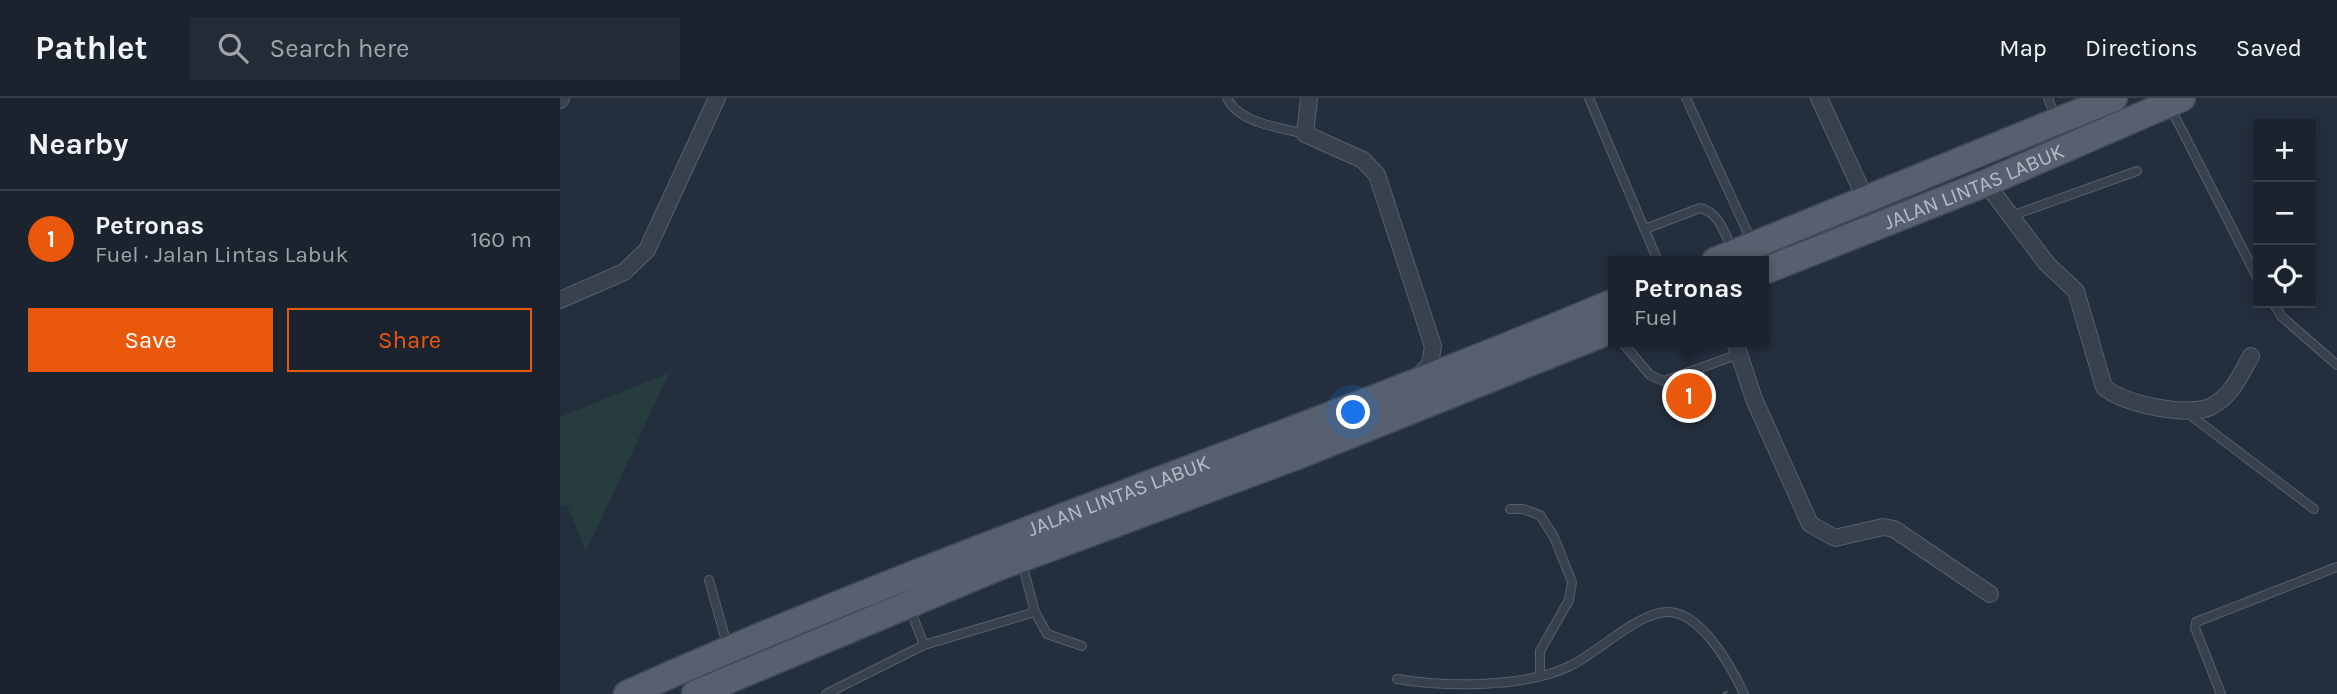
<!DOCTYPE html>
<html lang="en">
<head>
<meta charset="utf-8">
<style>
  :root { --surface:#1b232e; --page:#242b36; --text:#f1f3f6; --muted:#a0a4aa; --line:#39404a; --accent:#ea580c }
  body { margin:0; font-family:Karla,sans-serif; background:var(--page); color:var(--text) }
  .controls { position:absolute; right:21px; top:21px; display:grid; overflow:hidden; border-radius:0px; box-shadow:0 4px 18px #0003 }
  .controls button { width:63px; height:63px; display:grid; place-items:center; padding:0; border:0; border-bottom:2px solid var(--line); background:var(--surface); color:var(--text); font:35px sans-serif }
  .you { position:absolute; left:794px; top:315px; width:24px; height:24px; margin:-18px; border:5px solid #fff; border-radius:50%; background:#1a73e8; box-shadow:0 0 0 10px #1a73e833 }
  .badge { display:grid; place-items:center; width:46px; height:46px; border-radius:50%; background:var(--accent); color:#fff; font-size:23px; font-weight:700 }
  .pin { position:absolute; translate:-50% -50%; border:4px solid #fff; box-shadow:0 2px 7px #0006 }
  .popup { position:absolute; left:1048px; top:158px; width:161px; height:91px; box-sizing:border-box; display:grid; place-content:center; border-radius:0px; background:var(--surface); filter:drop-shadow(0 2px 5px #0005); font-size:23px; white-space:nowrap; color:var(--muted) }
  .popup b { font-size:26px; color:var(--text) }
  .popup::after { content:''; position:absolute; left:50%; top:100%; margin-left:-14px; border:14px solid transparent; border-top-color:var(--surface) }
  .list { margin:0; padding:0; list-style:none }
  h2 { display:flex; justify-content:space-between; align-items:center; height:91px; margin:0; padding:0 28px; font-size:30px }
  h2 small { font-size:23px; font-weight:400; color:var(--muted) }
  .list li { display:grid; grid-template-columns:46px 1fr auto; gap:21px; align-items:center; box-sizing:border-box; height:98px; padding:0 28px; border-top:2px solid var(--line) }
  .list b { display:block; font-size:26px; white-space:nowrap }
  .list p { margin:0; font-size:23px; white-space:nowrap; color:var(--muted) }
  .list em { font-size:23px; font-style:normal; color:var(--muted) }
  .actions { display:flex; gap:14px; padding:21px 28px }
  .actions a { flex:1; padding:16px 0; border:2px solid var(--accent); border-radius:0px; text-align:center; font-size:24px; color:var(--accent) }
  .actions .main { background:var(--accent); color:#fff }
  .icon { flex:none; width:38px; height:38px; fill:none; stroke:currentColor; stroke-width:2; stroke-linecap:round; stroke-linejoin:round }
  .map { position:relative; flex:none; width:1777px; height:596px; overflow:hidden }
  header { display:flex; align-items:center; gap:42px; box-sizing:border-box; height:98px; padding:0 35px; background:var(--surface); border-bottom:2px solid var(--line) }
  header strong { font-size:33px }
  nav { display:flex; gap:38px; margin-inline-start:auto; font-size:24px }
  .search { width:490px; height:63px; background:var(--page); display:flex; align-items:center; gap:18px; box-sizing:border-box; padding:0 24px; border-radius:0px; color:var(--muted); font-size:26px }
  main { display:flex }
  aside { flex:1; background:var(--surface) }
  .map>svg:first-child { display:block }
  .green { fill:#263c3f }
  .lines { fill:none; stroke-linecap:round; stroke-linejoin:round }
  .lane-casing { stroke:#565f6c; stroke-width:10 }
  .street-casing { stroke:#565f6c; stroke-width:18 }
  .primary-casing { stroke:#414a57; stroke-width:29 }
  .path { stroke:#44595c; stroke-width:2.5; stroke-dasharray:5 5; stroke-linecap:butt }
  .lane { stroke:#38414e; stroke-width:8 }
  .street { stroke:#38414e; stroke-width:16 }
  .primary { stroke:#56606e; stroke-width:26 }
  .labels { text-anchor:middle; stroke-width:5; stroke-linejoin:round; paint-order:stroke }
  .street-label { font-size:21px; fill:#b4bcc9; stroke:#1d2633 }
</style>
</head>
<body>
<header>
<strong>Pathlet</strong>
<div class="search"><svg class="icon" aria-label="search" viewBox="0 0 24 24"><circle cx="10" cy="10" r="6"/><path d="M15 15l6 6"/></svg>Search here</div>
<nav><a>Map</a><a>Directions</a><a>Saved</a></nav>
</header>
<main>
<aside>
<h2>Nearby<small></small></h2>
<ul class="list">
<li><span class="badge">1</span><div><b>Petronas</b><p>Fuel · Jalan Lintas Labuk</p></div><em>160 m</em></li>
</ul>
<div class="actions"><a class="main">Save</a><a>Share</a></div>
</aside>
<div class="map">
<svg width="1777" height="596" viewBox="0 0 1777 596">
  <rect width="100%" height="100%" fill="#242f3e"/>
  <path class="green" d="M 109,275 L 26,454 L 7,407 L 0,409 L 0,319 Z"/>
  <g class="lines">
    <defs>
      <g id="lane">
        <path d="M 667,0 C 680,26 719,29 745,36"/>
        <path d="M 1029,0 L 1098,163"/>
        <path d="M 1126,0 L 1191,142"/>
        <path d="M 1488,0 L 1496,21"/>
        <path d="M 1610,9 L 1698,181"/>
        <path d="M 1451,118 L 1577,73"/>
        <path d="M 1085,131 L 1140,110 C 1159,114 1165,136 1173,153"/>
        <path d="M 1713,205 L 1722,219 L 1777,267"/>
        <path d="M 1062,244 L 1090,277 L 1104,283 L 1179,256"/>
        <path d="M 1626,314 L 1754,411"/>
        <path d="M 950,411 L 963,411 L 980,417 L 994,439 L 1012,484 L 1009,502 L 980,553 L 980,578"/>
        <path d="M 462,465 L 475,514 L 487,536 L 522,548"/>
        <path d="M 149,482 L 168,550"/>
        <path d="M 350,511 L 364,547 L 475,514"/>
        <path d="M 837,581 C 885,589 965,590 1010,568 C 1039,554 1077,515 1107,514 C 1141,513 1172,570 1184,596"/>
        <path d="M 266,596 L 364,547"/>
        <path d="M 1661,596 L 1635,530 L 1636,524 L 1777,469"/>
      </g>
      <g id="street">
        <path d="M 749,0 L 745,36 L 803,62 L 817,77 L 873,248 L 870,266 L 858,279"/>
        <path d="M 1259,0 L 1307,104"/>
        <path d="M 0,2 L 1,0"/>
        <path d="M 1426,85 L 1487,166 L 1516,193 L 1544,289 C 1562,306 1630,320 1652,308 C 1672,298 1680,277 1691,258"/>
        <path d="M 0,202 L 64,174 L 87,152 L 157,0"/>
        <path d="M 1175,244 L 1194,301 L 1250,426 L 1275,440 L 1323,429 L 1334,431 L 1430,496"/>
      </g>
      <g id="primary">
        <path d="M 1155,163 L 1554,0"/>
        <path id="s1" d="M 1204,173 L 1426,85 L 1622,0"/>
        <path id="s2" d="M 67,596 C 390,451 727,342 1054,204"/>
        <path d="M 135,596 L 436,470 L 737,358 L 1054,231"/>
      </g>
    </defs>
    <use href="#lane" class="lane-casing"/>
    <use href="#street" class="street-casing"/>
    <use href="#primary" class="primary-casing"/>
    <path class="path" d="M 1163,596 L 1171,591"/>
    <use href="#lane" class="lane"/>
    <use href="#street" class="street"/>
    <use href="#primary" class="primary"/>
  </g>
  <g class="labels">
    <g class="street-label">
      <text dy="7" stroke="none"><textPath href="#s1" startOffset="226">JALAN LINTAS LABUK</textPath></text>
      <text dy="7" stroke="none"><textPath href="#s2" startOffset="530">JALAN LINTAS LABUK</textPath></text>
    </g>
  </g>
</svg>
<div class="controls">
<button>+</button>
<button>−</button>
<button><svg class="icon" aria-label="locate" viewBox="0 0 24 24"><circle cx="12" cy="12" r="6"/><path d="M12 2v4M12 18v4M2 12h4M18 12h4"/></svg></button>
</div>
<div class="you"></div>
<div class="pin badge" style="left:1129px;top:298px">1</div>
<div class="popup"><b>Petronas</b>Fuel</div>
</div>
</main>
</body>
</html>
